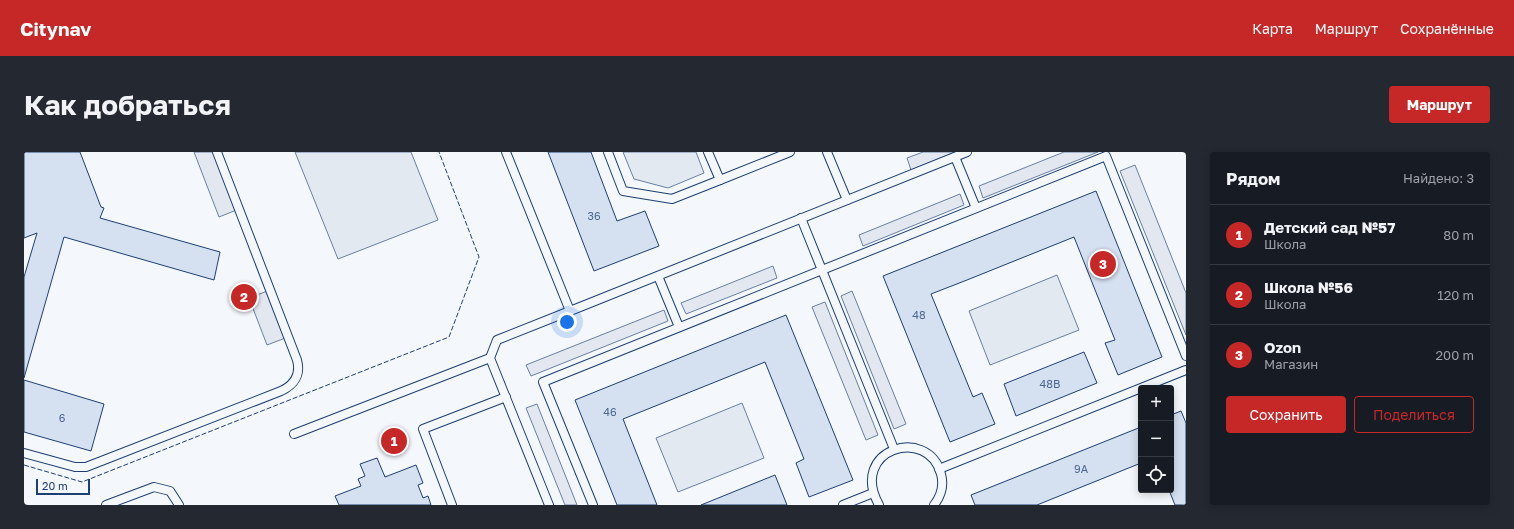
<!DOCTYPE html>
<html lang="ru">
<head>
<meta charset="utf-8">
<style>
  :root { --surface:#171b24; --page:#242831; --text:#f1f3f6; --muted:#9ea1a6; --line:#363941; --accent:#c62828 }
  body { margin:0; font-family:"Golos Text",sans-serif; background:var(--page); color:var(--text) }
  .controls { position:absolute; right:12px; bottom:12px; display:grid; overflow:hidden; border-radius:4px; box-shadow:0 2px 10px #0003 }
  .controls button { width:36px; height:36px; display:grid; place-items:center; padding:0; border:0; border-bottom:1px solid var(--line); background:var(--surface); color:var(--text); font:20px sans-serif }
  .scale { position:absolute; left:12px; bottom:10px; width:54px; box-sizing:border-box; padding-left:4px; border:2px solid #1d3f73; border-top:0; font-size:11px; line-height:14px; white-space:nowrap; color:#1d3f73; -webkit-text-stroke:3px #f4f7fb; paint-order:stroke }
  .you { position:absolute; left:543px; top:170px; width:14px; height:14px; margin:-10px; border:3px solid #fff; border-radius:50%; background:#1a73e8; box-shadow:0 0 0 6px #1a73e833 }
  .badge { display:grid; place-items:center; width:26px; height:26px; border-radius:50%; background:var(--accent); color:#fff; font-size:13px; font-weight:700 }
  .pin { position:absolute; translate:-50% -50%; border:2px solid #fff; box-shadow:0 1px 4px #0006 }
  .list { margin:0; padding:0; list-style:none }
  h2 { display:flex; justify-content:space-between; align-items:center; height:52px; margin:0; padding:0 16px; font-size:17px }
  h2 small { font-size:13px; font-weight:400; color:var(--muted) }
  .list li { display:grid; grid-template-columns:26px 1fr auto; gap:12px; align-items:center; box-sizing:border-box; height:60px; padding:0 16px; border-top:1px solid var(--line) }
  .list b { display:block; font-size:15px; white-space:nowrap }
  .list p { margin:0; font-size:13px; white-space:nowrap; color:var(--muted) }
  .list em { font-size:13px; font-style:normal; color:var(--muted) }
  .actions { display:flex; gap:8px; padding:12px 16px }
  .actions a { flex:1; padding:9px 0; border:1px solid var(--accent); border-radius:4px; text-align:center; font-size:14px; color:var(--accent) }
  .actions .main { background:var(--accent); color:#fff }
  .icon { flex:none; width:22px; height:22px; fill:none; stroke:currentColor; stroke-width:2; stroke-linecap:round; stroke-linejoin:round }
  .map { position:relative; flex:none; width:1162px; height:353px; overflow:hidden; border-radius:4px }
  header { display:flex; align-items:center; gap:24px; box-sizing:border-box; height:56px; padding:0 20px; background:var(--accent); color:#fff }
  header strong { font-size:19px }
  nav { display:flex; gap:22px; margin-inline-start:auto; font-size:14px }
  .intro { display:flex; align-items:center; justify-content:space-between; box-sizing:border-box; height:96px; padding:0 24px }
  h1 { margin:0; font-size:28px }
  .button { padding:10px 18px; border-radius:4px; background:var(--accent); color:#fff; font-size:14px; font-weight:700 }
  main { display:flex; gap:24px; padding:0 24px }
  aside { flex:1; background:var(--surface); border-radius:4px; box-shadow:0 2px 10px #0003 }
  .map>svg:first-child { display:block }
  .green { fill:#e3e9f0; stroke:#687fa3 }
  .parking { fill:#e3e8f0; stroke:#687fa3 }
  .building { fill:#d5e0f0; stroke:#1d3f73 }
  .lines { fill:none; stroke-linecap:round; stroke-linejoin:round }
  .lane-casing { stroke:#1d3f73; stroke-width:10 }
  .lane { stroke:#f4f7fb; stroke-width:8 }
  .fence { stroke:#1d3f73; stroke-width:1; stroke-dasharray:5 2; stroke-linecap:butt }
  .labels { text-anchor:middle; stroke-width:3; stroke-linejoin:round; paint-order:stroke }
  .number-label { font-size:11px; fill:#4b6792 }
</style>
</head>
<body>
<header>
<strong>Citynav</strong>
<nav><a>Карта</a><a>Маршрут</a><a>Сохранённые</a></nav>
</header>
<div class="intro"><h1>Как добраться</h1><a class="button">Маршрут</a></div>
<main>
<div class="map">
<svg width="1162" height="353" viewBox="0 0 1162 353">
  <rect width="100%" height="100%" fill="#f4f7fb"/>
  <g class="green">
    <path d="M 271,0 L 387,0 L 414,68 L 314,107 Z"/>
    <path d="M 599,0 L 672,0 L 680,21 L 644,36 L 610,27 Z"/>
    <path d="M 1033,123 L 1055,178 L 966,213 L 945,159 Z"/>
    <path d="M 718,251 L 740,306 L 654,340 L 632,286 Z"/>
  </g>
  <g class="parking">
    <path d="M 170,0 L 193,0 L 215,57 L 195,65 Z"/>
    <path d="M 899,0 L 931,0 L 887,18 L 883,6 Z"/>
    <path d="M 1040,0 L 1074,0 L 959,46 L 955,34 Z"/>
    <path d="M 1111,13 L 1162,141 L 1162,183 L 1096,19 Z"/>
    <path d="M 936,42 L 940,53 L 839,94 L 835,83 Z"/>
    <path d="M 749,114 L 753,126 L 662,162 L 657,151 Z"/>
    <path d="M 246,138 L 264,185 L 243,193 L 225,146 Z"/>
    <path d="M 828,139 L 882,272 L 870,277 L 817,144 Z"/>
    <path d="M 801,150 L 854,283 L 842,288 L 788,155 Z"/>
    <path d="M 640,158 L 644,169 L 507,224 L 502,213 Z"/>
    <path d="M 513,252 L 553,353 L 541,353 L 502,256 Z"/>
  </g>
  <g class="building">
    <path d="M 0,0 L 56,0 L 77,55 L 80,56 L 76,66 L 196,100 L 190,128 L 40,85 L 0,226 L 0,125 L 13,81 L 0,86 Z"/>
    <path d="M 524,0 L 567,0 L 593,69 L 621,59 L 635,94 L 570,119 Z"/>
    <path d="M 1072,39 L 1138,205 L 1094,223 L 1081,191 L 1091,188 L 1050,85 L 943,128 L 907,142 L 949,245 L 958,241 L 971,272 L 926,290 L 859,124 Z"/>
    <path d="M 762,163 L 829,328 L 785,345 L 772,311 L 780,307 L 741,210 L 599,267 L 633,353 L 593,353 L 551,248 Z"/>
    <path d="M 1060,200 L 1073,231 L 992,264 L 980,232 Z"/>
    <path d="M 0,228 L 80,252 L 67,299 L 0,280 Z"/>
    <path d="M 1157,259 L 1162,271 L 1162,353 L 1151,353 L 1145,338 L 1147,338 L 1147,263 Z"/>
    <path d="M 1117,275 L 1117,311 L 1013,353 L 951,353 L 947,343 Z"/>
    <path d="M 353,306 L 361,325 L 392,313 L 399,331 L 394,333 L 399,346 L 404,344 L 407,353 L 315,353 L 311,344 L 337,334 L 334,327 L 341,324 L 336,312 Z"/>
    <path d="M 751,323 L 763,353 L 677,353 Z"/>
  </g>
  <g class="lines">
    <defs>
      <g id="lane">
        <path d="M 482,0 L 546,159 L 943,0"/>
        <path d="M 584,0 L 599,39 L 648,47 L 696,28"/>
        <path d="M 684,0 L 696,28 L 766,0"/>
        <path d="M 803,0 L 823,48"/>
        <path d="M 931,5 L 952,56"/>
        <path d="M 777,66 L 870,297"/>
        <path d="M 634,124 L 655,175"/>
        <path d="M 270,282 L 466,206"/>
        <path d="M 0,301 L 51,315 L 62,315 L 257,239 C 270,233 277,223 273,208 L 193,0"/>
        <path d="M 915,317 L 1162,218"/>
        <path d="M 82,353 L 130,335 L 146,339 L 155,353"/>
        <path d="M 428,353 L 399,277 L 482,245"/>
        <path d="M 525,353 L 466,206 L 473,188 L 546,159"/>
        <path d="M 569,353 L 519,230 L 1082,4 L 1162,204"/>
        <path d="M 819,353 L 849,341"/>
        <path d="M 855,353 C 824,297 904,273 917,322 C 920,333 917,344 910,353"/>
      </g>
    </defs>
    <use href="#lane" class="lane-casing"/>
    <use href="#lane" class="lane"/>
    <path class="fence" d="M 0,313 L 58,330 L 425,185 L 455,105 L 415,0"/>
  </g>
  <g class="labels">
    <g class="number-label">
      <text x="570" y="68">36</text>
      <text x="895" y="167">48</text>
      <text x="1026" y="236">48В</text>
      <text x="586" y="264">46</text>
      <text x="38" y="270">6</text>
      <text x="1057" y="321">9А</text>
    </g>
  </g>
</svg>
<div class="controls">
<button>+</button>
<button>−</button>
<button><svg class="icon" aria-label="locate" viewBox="0 0 24 24"><circle cx="12" cy="12" r="6"/><path d="M12 2v4M12 18v4M2 12h4M18 12h4"/></svg></button>
</div>
<div class="scale">20 m</div>
<div class="you"></div>
<div class="pin badge" style="left:370px;top:289px">1</div>
<div class="pin badge" style="left:220px;top:145px">2</div>
<div class="pin badge" style="left:1079px;top:112px">3</div>
</div>
<aside>
<h2>Рядом<small>Найдено: 3</small></h2>
<ul class="list">
<li><span class="badge">1</span><div><b>Детский сад №57</b><p>Школа</p></div><em>80 m</em></li>
<li><span class="badge">2</span><div><b>Школа №56</b><p>Школа</p></div><em>120 m</em></li>
<li><span class="badge">3</span><div><b>Ozon</b><p>Магазин</p></div><em>200 m</em></li>
</ul>
<div class="actions"><a class="main">Сохранить</a><a>Поделиться</a></div>
</aside>
</main>
</body>
</html>
